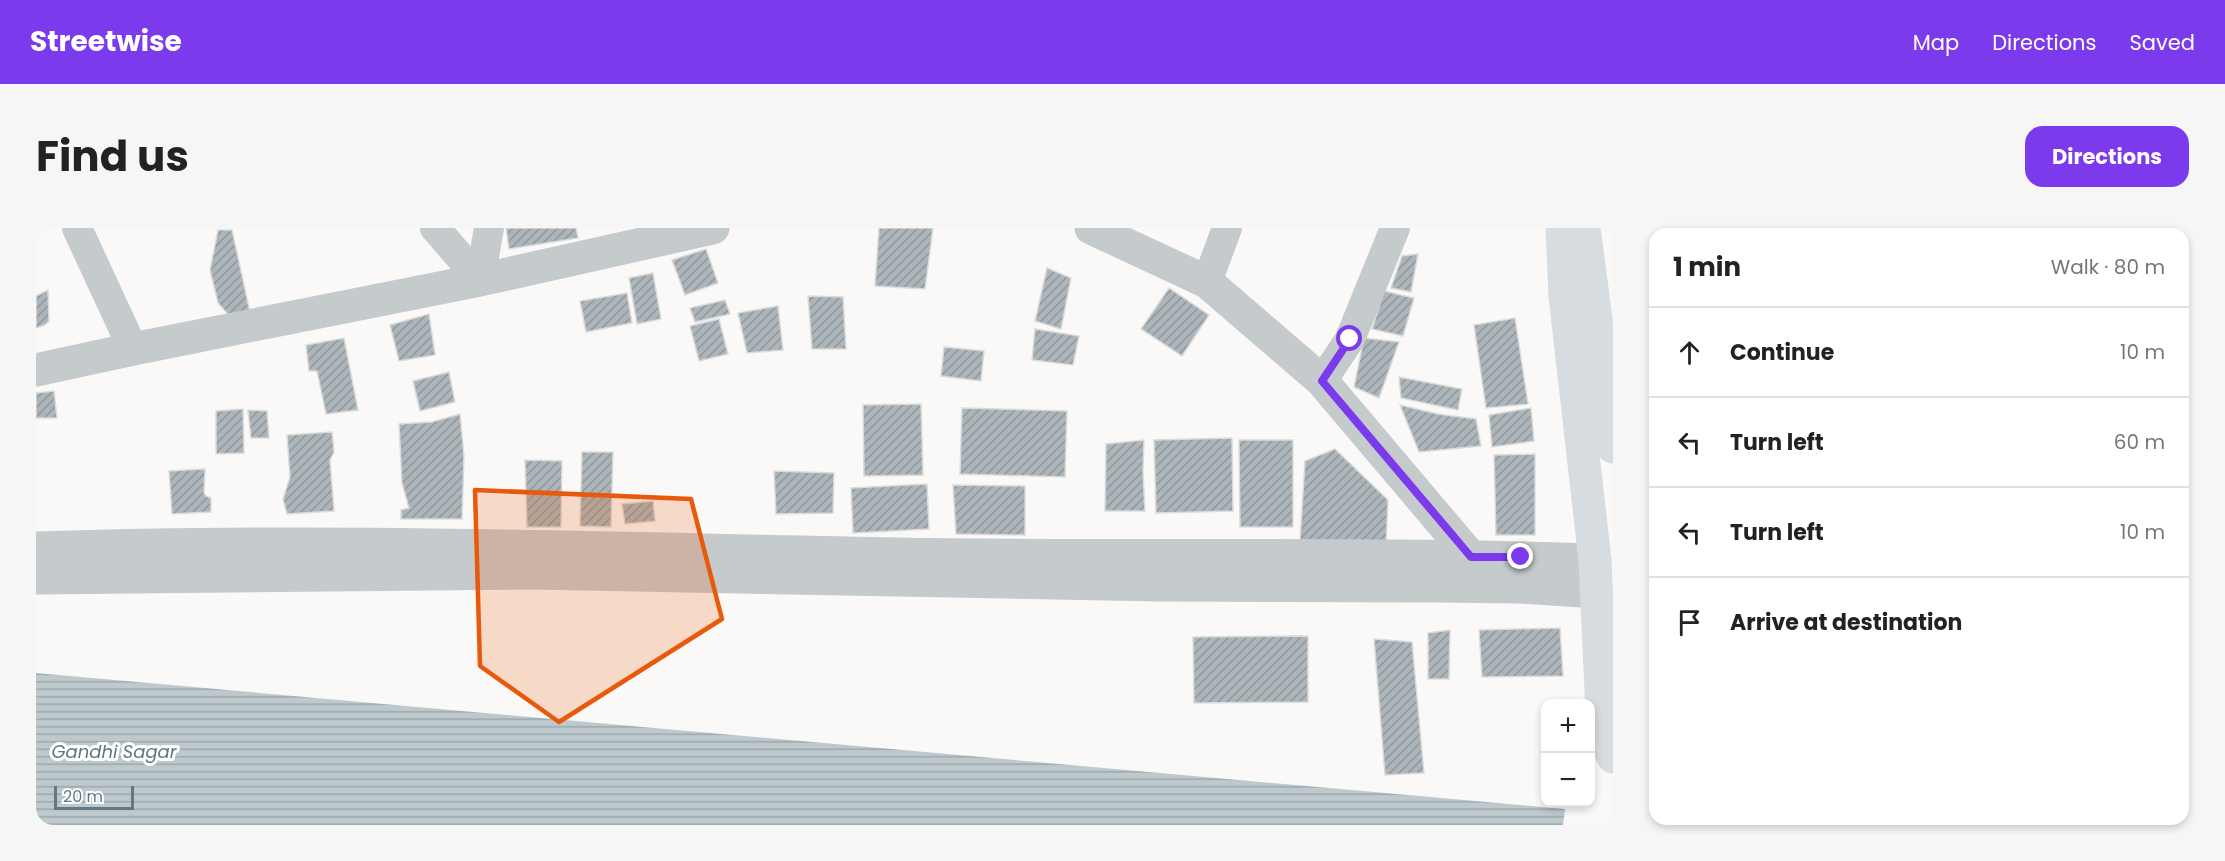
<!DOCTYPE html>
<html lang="en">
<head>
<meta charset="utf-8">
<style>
  :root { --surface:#fff; --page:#f6f6f6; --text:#222; --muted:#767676; --line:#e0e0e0; --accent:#7c3aed }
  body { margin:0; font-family:Poppins,sans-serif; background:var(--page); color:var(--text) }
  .controls { position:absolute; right:18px; bottom:18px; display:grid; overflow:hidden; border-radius:12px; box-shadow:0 3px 9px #0003 }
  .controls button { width:54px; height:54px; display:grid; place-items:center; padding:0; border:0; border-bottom:2px solid var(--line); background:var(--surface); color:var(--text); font:30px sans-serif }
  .scale { position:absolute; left:18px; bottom:15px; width:80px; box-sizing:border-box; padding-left:6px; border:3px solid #647783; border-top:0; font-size:16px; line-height:21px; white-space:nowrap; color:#647783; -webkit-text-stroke:4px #fff; paint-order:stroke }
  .stop { position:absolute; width:18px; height:18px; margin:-14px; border:4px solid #7c3aed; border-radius:50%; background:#fff }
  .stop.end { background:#7c3aed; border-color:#fff; box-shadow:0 2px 6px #0008 }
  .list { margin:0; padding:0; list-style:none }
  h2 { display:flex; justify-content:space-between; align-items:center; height:78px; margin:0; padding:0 24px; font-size:26px }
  h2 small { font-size:20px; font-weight:400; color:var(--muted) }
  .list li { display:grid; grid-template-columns:39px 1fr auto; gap:18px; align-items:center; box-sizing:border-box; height:90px; padding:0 24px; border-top:2px solid var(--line) }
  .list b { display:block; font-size:22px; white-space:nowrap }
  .list em { font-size:20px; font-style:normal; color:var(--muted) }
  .icon { flex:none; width:33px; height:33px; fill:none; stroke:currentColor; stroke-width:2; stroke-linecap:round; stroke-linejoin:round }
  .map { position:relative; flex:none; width:1577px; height:597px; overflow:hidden; border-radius:18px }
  header { display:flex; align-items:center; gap:36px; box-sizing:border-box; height:84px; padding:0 30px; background:var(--accent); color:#fff }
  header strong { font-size:28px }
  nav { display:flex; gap:33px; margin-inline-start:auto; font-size:21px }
  .intro { display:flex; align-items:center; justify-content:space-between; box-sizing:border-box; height:144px; padding:0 36px }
  h1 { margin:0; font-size:42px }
  .button { padding:15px 27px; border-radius:18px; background:var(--accent); color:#fff; font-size:21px; font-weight:700 }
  main { display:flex; gap:36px; padding:0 36px }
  aside { flex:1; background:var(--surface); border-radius:18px; box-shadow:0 3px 9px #0003 }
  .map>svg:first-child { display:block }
  .water { fill:url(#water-rules) }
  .building { fill:url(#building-hatch); stroke:#dbdbd9; stroke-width:1.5 }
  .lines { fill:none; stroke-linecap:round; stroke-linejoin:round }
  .minor { stroke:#c5cacd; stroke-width:30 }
  .tertiary { stroke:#c5cacd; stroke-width:33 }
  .secondary { stroke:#d6dcdf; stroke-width:33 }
  .route { stroke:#7c3aed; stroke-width:8 }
  .marked { fill:#e8590c; fill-opacity:0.2; stroke:#e8590c; stroke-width:4.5; stroke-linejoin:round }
  .labels { text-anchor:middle; stroke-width:6; stroke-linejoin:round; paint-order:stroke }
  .water-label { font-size:18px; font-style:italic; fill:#5f767c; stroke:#fff }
</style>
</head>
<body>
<header>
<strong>Streetwise</strong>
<nav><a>Map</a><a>Directions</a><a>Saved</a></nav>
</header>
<div class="intro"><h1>Find us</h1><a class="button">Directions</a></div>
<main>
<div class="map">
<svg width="1577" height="597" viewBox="0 0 1577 597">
  <defs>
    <pattern id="water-rules" width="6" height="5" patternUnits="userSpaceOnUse" patternTransform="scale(1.5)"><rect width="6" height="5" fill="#bdc9cd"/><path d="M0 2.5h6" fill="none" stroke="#9da8ac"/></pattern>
    <pattern id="building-hatch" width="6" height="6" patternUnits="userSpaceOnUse" patternTransform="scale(1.5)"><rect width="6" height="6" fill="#acb5ba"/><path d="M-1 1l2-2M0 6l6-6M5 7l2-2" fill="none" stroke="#90989d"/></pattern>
  </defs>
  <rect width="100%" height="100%" fill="#faf9f7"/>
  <path class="water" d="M 0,445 L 1529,581 L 1527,597 L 0,597 Z"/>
  <g class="building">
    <path d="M 470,0 L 540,0 L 542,10 L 473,21 Z"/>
    <path d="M 843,0 L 897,0 L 889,61 L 839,58 Z"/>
    <path d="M 182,2 L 196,2 L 215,89 L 197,92 L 182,75 L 174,42 Z"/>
    <path d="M 670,21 L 682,55 L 649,67 L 636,32 Z"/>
    <path d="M 1382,26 L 1375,64 L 1355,60 L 1366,28 Z"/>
    <path d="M 1011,40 L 1035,50 L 1025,101 L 999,93 Z"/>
    <path d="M 617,45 L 625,91 L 601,96 L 593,50 Z"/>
    <path d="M 1133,60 L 1173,87 L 1146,128 L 1105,101 Z"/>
    <path d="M 12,62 L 13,93 L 9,97 L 0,100 L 0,68 Z"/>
    <path d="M 1348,63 L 1378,70 L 1367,108 L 1336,101 Z"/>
    <path d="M 591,65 L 596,95 L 550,104 L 544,73 Z"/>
    <path d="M 772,68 L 807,69 L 810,121 L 776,121 Z"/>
    <path d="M 689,72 L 694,86 L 659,94 L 654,80 Z"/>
    <path d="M 742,78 L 747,122 L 711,125 L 702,85 Z"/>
    <path d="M 393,86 L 399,127 L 363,133 L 354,97 Z"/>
    <path d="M 1479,90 L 1492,176 L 1450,180 L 1438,97 Z"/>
    <path d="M 683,91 L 692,126 L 663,133 L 654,98 Z"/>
    <path d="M 999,101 L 1043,108 L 1037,137 L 996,132 Z"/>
    <path d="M 308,110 L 322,182 L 290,186 L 281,143 L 273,143 L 270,117 Z"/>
    <path d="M 1328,110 L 1363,114 L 1343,170 L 1318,159 Z"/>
    <path d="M 908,119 L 948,123 L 945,153 L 905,148 Z"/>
    <path d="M 413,144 L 419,174 L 384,183 L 377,153 Z"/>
    <path d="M 1363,149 L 1426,161 L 1422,182 L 1365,170 Z"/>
    <path d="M 18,163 L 21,190 L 0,190 L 0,165 Z"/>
    <path d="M 885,176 L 887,247 L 828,248 L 827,177 Z"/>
    <path d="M 1364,177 L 1402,186 L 1440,191 L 1445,218 L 1383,224 Z"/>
    <path d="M 926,180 L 1031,183 L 1029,249 L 924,246 Z"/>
    <path d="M 1495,180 L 1498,213 L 1456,219 L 1453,187 Z"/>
    <path d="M 207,181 L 208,225 L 180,226 L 180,183 Z"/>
    <path d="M 212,182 L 231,183 L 233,210 L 215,210 Z"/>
    <path d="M 424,186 L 428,228 L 426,291 L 365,291 L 365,282 L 373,280 L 366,255 L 363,196 L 396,194 Z"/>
    <path d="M 296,204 L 298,224 L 294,232 L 298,283 L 251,286 L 247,271 L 254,249 L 251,207 Z"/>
    <path d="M 1196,210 L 1197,283 L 1120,285 L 1118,212 Z"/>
    <path d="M 1108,212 L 1107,244 L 1109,283 L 1069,283 L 1070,216 Z"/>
    <path d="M 1203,212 L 1257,212 L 1257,299 L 1204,299 Z"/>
    <path d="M 1299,221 L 1352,272 L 1350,317 L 1264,312 L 1269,233 Z"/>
    <path d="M 546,224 L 577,224 L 575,299 L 544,298 Z"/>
    <path d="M 1499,226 L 1499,307 L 1460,307 L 1458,227 Z"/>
    <path d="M 489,232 L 526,233 L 525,299 L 491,299 Z"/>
    <path d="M 169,241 L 168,265 L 170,268 L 175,270 L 175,284 L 136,286 L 133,243 Z"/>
    <path d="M 738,243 L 798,245 L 797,285 L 740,286 Z"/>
    <path d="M 891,256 L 893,301 L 817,305 L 815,260 Z"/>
    <path d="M 917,257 L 989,258 L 989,307 L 920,306 Z"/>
    <path d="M 617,273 L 619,293 L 589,296 L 586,276 Z"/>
    <path d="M 1524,400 L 1527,448 L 1446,449 L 1443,402 Z"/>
    <path d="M 1414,402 L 1413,451 L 1392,451 L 1392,405 Z"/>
    <path d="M 1272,408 L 1272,474 L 1158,475 L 1157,409 Z"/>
    <path d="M 1338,411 L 1376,414 L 1388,545 L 1349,547 Z"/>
  </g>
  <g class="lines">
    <g class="minor">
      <path d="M 41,0 L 97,121"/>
      <path d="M 399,0 L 444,52 L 453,0"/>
      <path d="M 1171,54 L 1191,0"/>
      <path d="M 1286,153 L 1314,111 L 1359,0"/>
    </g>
    <g class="tertiary">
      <path d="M 1055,0 L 1171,54 L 1286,153 L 1435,329"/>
      <path d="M 0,142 L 97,121 L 444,52 L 677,0"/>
      <path d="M 0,320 C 287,310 575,321 862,326 C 1094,330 1327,324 1559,332"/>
      <path d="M 0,350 L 497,345 L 1123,357 L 1399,358 L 1484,359 L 1561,364"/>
    </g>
    <g class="secondary">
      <path d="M 1526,0 L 1529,68 L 1559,332 L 1567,507 L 1577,529"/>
      <path d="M 1548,0 L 1577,219"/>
    </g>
  </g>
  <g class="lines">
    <path class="route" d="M 1314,111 L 1286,153 L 1435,329 L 1485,329"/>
  </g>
  <path class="marked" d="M 439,262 L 655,271 L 686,391 L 523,494 L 444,438 Z"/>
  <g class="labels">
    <g class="water-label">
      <text x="78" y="530">Gandhi Sagar</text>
    </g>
  </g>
</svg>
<div class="controls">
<button>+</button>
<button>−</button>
</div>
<div class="scale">20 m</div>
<div class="stop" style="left:1314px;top:111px"></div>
<div class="stop end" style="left:1485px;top:329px"></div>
</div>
<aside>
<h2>1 min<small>Walk · 80 m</small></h2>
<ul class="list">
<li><svg class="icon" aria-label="ahead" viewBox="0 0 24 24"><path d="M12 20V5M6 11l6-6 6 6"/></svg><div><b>Continue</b></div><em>10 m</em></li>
<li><svg class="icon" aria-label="left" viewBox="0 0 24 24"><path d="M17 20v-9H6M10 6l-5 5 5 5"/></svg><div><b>Turn left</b></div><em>60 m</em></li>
<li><svg class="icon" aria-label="left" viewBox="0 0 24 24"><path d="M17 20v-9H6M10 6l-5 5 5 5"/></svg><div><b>Turn left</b></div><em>10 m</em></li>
<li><svg class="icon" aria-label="arrive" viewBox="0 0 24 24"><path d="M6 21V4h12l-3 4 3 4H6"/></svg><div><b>Arrive at destination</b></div></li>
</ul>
</aside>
</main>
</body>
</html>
